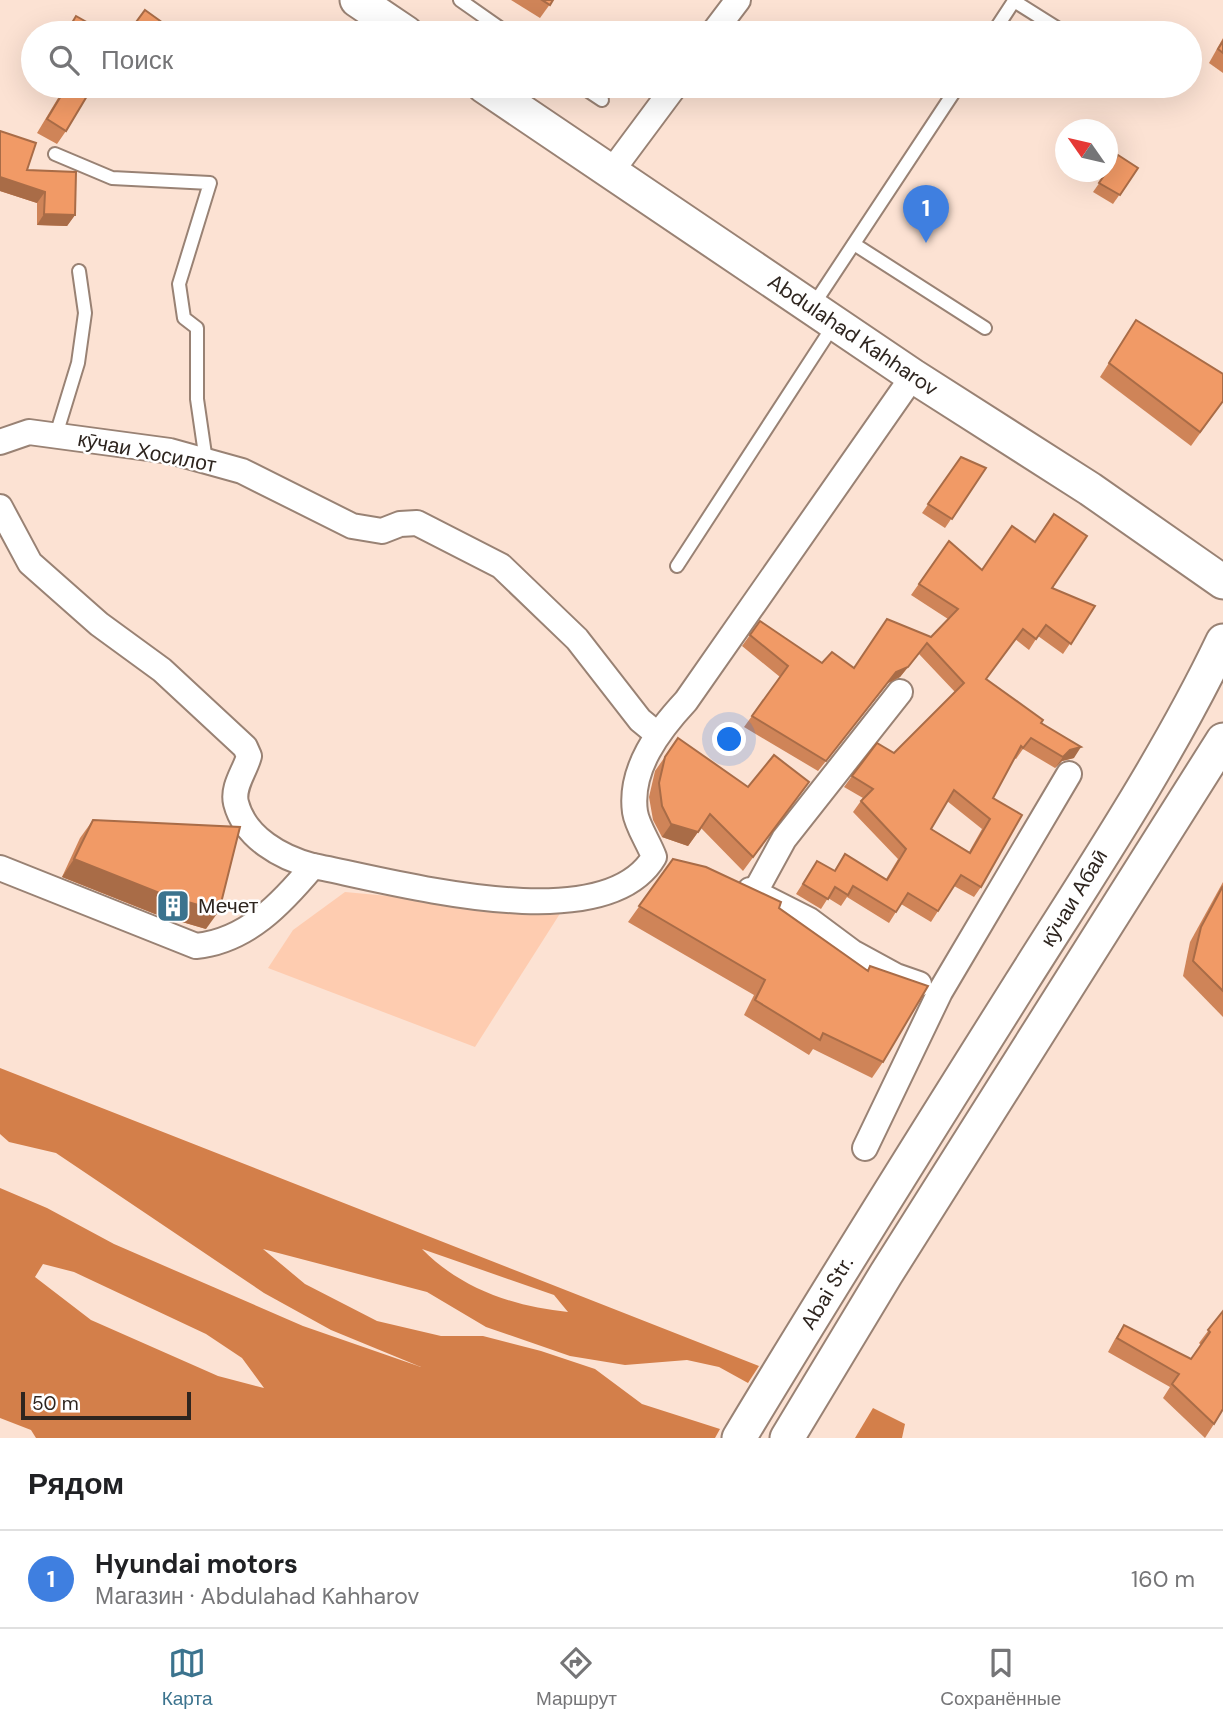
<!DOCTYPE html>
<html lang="ru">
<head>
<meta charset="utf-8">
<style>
  :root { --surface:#fff; --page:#f6f6f6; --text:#202124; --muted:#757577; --line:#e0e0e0; --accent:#3b738e }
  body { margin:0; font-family:"DM Sans",sans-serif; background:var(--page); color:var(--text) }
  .compass { position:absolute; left:1055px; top:119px; width:63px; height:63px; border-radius:50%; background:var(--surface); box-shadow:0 7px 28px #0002; rotate:304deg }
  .scale { position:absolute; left:21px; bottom:18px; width:170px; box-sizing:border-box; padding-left:7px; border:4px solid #2e251f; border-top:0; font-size:19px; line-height:24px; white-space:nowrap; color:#2e251f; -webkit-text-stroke:5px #fff; paint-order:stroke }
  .you { position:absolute; left:730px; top:740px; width:24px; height:24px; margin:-18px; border:5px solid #fff; border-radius:50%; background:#1a73e8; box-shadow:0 0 0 10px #1a73e833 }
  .badge { display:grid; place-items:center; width:46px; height:46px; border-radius:50%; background:var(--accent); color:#fff; font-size:23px; font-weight:700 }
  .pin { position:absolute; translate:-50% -58px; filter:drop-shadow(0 2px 4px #0008) }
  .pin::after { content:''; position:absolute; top:37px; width:24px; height:21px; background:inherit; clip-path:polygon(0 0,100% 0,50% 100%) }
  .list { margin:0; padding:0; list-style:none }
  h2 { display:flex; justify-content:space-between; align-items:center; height:91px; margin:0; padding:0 28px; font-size:30px }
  h2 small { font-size:23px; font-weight:400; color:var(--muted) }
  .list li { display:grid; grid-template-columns:46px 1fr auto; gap:21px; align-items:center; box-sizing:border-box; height:98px; padding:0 28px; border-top:2px solid var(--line) }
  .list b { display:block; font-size:26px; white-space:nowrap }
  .list p { margin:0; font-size:23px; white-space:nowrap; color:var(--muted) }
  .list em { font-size:23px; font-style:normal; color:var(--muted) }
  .icon { flex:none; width:38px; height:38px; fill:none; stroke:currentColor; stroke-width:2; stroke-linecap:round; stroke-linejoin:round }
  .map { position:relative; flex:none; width:1223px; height:1438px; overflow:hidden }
  .search { position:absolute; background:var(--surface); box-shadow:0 7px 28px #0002; left:21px; right:21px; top:21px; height:77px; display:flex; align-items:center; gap:18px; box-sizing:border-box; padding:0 24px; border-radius:38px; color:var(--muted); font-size:26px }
  .sheet { height:189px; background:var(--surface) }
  nav { display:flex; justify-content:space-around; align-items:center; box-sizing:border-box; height:98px; border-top:2px solid var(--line); background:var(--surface); font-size:19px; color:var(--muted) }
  nav a { display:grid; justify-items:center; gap:4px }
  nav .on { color:var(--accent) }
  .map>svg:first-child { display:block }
  .green { fill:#feccb0 }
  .water { fill:#d37f4a; fill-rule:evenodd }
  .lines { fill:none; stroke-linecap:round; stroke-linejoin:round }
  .service-casing { stroke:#998274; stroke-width:16 }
  .minor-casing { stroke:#998274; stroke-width:28 }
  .secondary-casing { stroke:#998274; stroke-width:37 }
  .service { stroke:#fff; stroke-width:12 }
  .minor { stroke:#fff; stroke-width:24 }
  .secondary { stroke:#fff; stroke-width:33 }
  .wall { fill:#cf8458; fill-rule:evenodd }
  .shaded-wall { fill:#a96c47 }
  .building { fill:#f19a66; stroke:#a96c47; stroke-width:2; fill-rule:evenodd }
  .labels { text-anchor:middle; stroke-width:5; stroke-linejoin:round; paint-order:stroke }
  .street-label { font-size:21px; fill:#2e251f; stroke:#fff }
  .poi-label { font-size:21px; fill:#2e251f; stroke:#fff; text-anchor:start }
</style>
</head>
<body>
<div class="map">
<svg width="1223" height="1438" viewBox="0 0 1223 1438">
  <rect width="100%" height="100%" fill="#fce2d3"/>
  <path class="green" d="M 345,892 L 561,912 L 475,1047 L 268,968 L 293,930 Z"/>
  <g class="water">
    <path d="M 0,1068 L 759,1366 L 748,1383 L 719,1367 L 687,1360 L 625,1365 L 570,1356 L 486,1327 L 427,1292 L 263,1249 L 305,1284 L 377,1321 L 441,1336 L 483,1336 L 541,1351 L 595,1369 L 642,1404 L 720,1429 L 715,1438 L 36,1438 L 31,1430 L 0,1418 L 0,1188 L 47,1208 L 114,1244 L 303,1326 L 421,1367 L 331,1330 L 264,1293 L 56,1153 L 9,1142 L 0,1134 ZM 422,1249 L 554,1295 L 568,1312 C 514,1307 460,1288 422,1249 ZM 43,1264 L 74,1272 L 206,1334 L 242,1358 L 264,1388 L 218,1376 L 91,1320 L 35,1277 Z"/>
    <path d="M 873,1408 L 905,1424 L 902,1438 L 855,1438 Z"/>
  </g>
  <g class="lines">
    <defs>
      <g id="service">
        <path d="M 460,0 L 507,33"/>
        <path d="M 993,33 L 1014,1 L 1065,33"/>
        <path d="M 581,86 L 602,100"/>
        <path d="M 1146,86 L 1149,88"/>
        <path d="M 55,154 L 112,178 L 210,183 L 179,284 L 184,318 L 197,328 L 197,399 L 206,461"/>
        <path d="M 854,244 L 985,328"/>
        <path d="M 812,307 L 958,86"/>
        <path d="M 56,435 L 78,363 L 85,313 L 79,271"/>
        <path d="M 677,566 L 835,323"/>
      </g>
      <g id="minor">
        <path d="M 713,33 L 738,0"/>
        <path d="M 611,172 L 675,86"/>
        <path d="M 0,442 L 29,432 L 170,451 L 242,471 L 352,526 L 382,531 L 400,524 L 417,523 L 501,566 L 577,639 L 640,720 L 657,734"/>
        <path d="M 0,507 L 30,563 L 99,624 L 162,670 L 245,747 L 249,756 C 245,771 232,787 236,803 C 245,838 282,858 313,866"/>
        <path d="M 0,868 L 196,946 C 247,941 282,903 313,866 C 393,881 604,942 654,857 C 649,843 637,826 635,812 C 629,769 659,730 686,701 L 913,376"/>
        <path d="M 750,890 L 809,920 L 852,952 L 896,976 L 919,984"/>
        <path d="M 755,892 L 784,839 L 900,692"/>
        <path d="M 865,1148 L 940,992 L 1069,774"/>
      </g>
      <g id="secondary">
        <path d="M 357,0 L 406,33"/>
        <path d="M 484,86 L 913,376 L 1090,489 L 1223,582"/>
        <path d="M 739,1438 C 831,1285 926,1134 1021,983 C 1091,872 1166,760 1223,641"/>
        <path d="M 787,1438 L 886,1274 L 1223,740"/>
      </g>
    </defs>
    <use href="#service" class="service-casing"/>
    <use href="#minor" class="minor-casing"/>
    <use href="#secondary" class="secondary-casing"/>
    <use href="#service" class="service"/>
    <use href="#minor" class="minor"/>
    <use href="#secondary" class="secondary"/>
  </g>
  <g class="wall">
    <path d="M 511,0 L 553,0 L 540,18 Z"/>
    <path d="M 1223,38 L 1223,73 L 1209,63 Z"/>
    <path d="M 49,86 L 93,86 L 66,131 L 57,144 L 37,133 L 61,93 Z"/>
    <path d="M 0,131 L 27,170 L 75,215 L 67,226 L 37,225 L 37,203 L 0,191 Z"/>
    <path d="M 1138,168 L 1113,204 L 1093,192 L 1107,172 Z"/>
    <path d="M 1136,320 L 1223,401 L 1191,446 L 1100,377 Z"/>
    <path d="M 961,457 L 986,468 L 945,528 L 922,513 Z"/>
    <path d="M 949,541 L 982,570 L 1052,588 L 1095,606 L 1063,654 L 1038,636 L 1029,650 L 1015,639 L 986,679 L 1041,723 L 1074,758 L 1062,761 L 1055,768 L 1023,749 L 1016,759 L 1014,758 L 993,798 L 981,887 L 974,897 L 954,886 L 931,922 L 901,904 L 889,923 L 847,897 L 841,906 L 828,898 L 821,909 L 796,894 L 817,861 L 834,871 L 845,854 L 886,879 L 898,859 L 853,812 L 863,798 L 844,787 L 852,776 L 894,753 L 955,692 L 919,654 L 900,677 L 888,683 L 818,771 L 744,727 L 780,677 L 742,646 L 760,621 L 822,663 L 854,668 L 931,637 L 948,619 L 911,595 ZM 947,801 L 982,829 L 969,852 L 931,829 Z"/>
    <path d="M 678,738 L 748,787 L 809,782 L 743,871 L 701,828 L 688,846 L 662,837 L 653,820 L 649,797 L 655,771 Z"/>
    <path d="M 93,820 L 206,929 L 155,914 L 62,877 L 80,838 Z"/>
    <path d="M 673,859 L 779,908 L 867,970 L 870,966 L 883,1062 L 872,1078 L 813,1049 L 809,1055 L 744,1015 L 754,995 L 628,922 Z"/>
    <path d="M 1223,882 L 1223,1017 L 1183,976 L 1190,942 Z"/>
    <path d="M 1223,1311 L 1214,1424 L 1205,1438 L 1163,1398 L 1170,1387 L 1108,1352 L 1115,1339 L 1124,1325 L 1191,1359 L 1201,1345 L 1199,1343 Z"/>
  </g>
  <g class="shaded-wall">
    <path d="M 0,177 L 45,192 L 37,203 L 0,191 Z"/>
    <path d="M 44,214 L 75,215 L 67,226 L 37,225 Z"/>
    <path d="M 927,643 L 900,677 L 888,683 L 818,771 L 896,672 Z"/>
    <path d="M 1081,747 L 1074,758 L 1062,761 L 1055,768 L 1063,757 L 1070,750 Z"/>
    <path d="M 671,824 L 698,832 L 688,846 L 662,837 Z"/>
    <path d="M 74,859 L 219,911 L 206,929 L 155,914 L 62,877 Z"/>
  </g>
  <g class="building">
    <path d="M 542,0 L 553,0 L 550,5 Z"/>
    <path d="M 145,10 L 177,33 L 128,33 Z"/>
    <path d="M 76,16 L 106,33 L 66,33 Z"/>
    <path d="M 1223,41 L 1223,53 L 1218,49 Z"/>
    <path d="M 67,86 L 93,86 L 66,131 L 47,119 Z"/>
    <path d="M 0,131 L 36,143 L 27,170 L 76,172 L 75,215 L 44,214 L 45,192 L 0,177 Z"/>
    <path d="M 1118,155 L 1138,168 L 1120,195 L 1099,183 Z"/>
    <path d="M 1136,320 L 1223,374 L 1223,401 L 1200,432 L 1109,363 Z"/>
    <path d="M 961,457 L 986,468 L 952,519 L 928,504 Z"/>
    <path d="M 1054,514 L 1087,536 L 1052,588 L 1095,606 L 1071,644 L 1046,625 L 1036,639 L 1023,629 L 986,679 L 1043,720 L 1041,723 L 1081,747 L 1070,750 L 1063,757 L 1031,738 L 1023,748 L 1021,746 L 993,798 L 1022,815 L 981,887 L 961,875 L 938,911 L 908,893 L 896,912 L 853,886 L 848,895 L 835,887 L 828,899 L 803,884 L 817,861 L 835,871 L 845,854 L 887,880 L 906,849 L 861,801 L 873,789 L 852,776 L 877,743 L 894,753 L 964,683 L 927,643 L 908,667 L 896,672 L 826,761 L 752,716 L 788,666 L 750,635 L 760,621 L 822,663 L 832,652 L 854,668 L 887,619 L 931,637 L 958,609 L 919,584 L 949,541 L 982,570 L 1012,526 L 1035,542 ZM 954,790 L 990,819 L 970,853 L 931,829 Z"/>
    <path d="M 678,738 L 748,787 L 774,755 L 809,782 L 753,857 L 710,814 L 698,832 L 671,824 L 662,806 L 659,783 L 665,757 Z"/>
    <path d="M 93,820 L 240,827 L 219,911 L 167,896 L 74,859 Z"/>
    <path d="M 673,859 L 706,867 L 781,902 L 779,908 L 868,971 L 870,966 L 928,986 L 883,1062 L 823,1033 L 820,1040 L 755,1000 L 765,980 L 639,906 Z"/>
    <path d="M 1223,886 L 1223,991 L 1193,961 L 1201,927 Z"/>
    <path d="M 1223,1311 L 1223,1409 L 1214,1424 L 1172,1384 L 1179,1374 L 1117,1338 L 1124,1325 L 1191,1359 L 1210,1332 L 1208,1330 Z"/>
  </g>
  <defs>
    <symbol id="building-square" viewBox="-11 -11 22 22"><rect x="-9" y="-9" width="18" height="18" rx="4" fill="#3b738e" stroke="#fff"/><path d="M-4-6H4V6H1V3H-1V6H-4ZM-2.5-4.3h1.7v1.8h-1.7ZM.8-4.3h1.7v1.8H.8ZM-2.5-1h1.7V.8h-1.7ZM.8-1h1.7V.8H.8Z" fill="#fff"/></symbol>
  </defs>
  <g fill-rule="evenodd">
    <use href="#building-square" x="154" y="887" width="38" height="38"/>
  </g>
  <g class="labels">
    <g class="street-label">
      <text transform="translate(853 335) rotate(34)" y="7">Abdulahad Kahharov</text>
      <text transform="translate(147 452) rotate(11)" y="7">кӯчаи Хосилот</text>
      <text transform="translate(1074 898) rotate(-59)" y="7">кӯчаи Абаӣ</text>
      <text transform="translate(827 1293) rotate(-59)" y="7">Abai Str.</text>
    </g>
    <g class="poi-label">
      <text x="198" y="913">Мечет</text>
    </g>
  </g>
</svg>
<svg class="compass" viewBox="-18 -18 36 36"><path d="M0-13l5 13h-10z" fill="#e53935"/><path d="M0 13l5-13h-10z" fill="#757577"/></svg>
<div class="scale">50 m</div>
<div class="you"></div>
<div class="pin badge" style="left:926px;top:243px;background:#3f7fe0">1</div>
<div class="search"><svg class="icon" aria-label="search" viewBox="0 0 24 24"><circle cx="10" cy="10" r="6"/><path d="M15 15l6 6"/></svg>Поиск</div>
</div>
<section class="sheet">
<h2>Рядом<small></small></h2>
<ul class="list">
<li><span class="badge" style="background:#3f7fe0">1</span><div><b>Hyundai motors</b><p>Магазин · Abdulahad Kahharov</p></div><em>160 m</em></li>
</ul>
</section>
<nav>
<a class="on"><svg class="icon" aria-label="map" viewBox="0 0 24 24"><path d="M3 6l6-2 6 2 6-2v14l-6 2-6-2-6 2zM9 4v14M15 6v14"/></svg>Карта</a>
<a><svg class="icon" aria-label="directions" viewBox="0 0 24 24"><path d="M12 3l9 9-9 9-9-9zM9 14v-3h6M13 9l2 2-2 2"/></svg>Маршрут</a>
<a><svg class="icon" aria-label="saved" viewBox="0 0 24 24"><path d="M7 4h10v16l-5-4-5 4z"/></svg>Сохранённые</a>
</nav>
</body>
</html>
